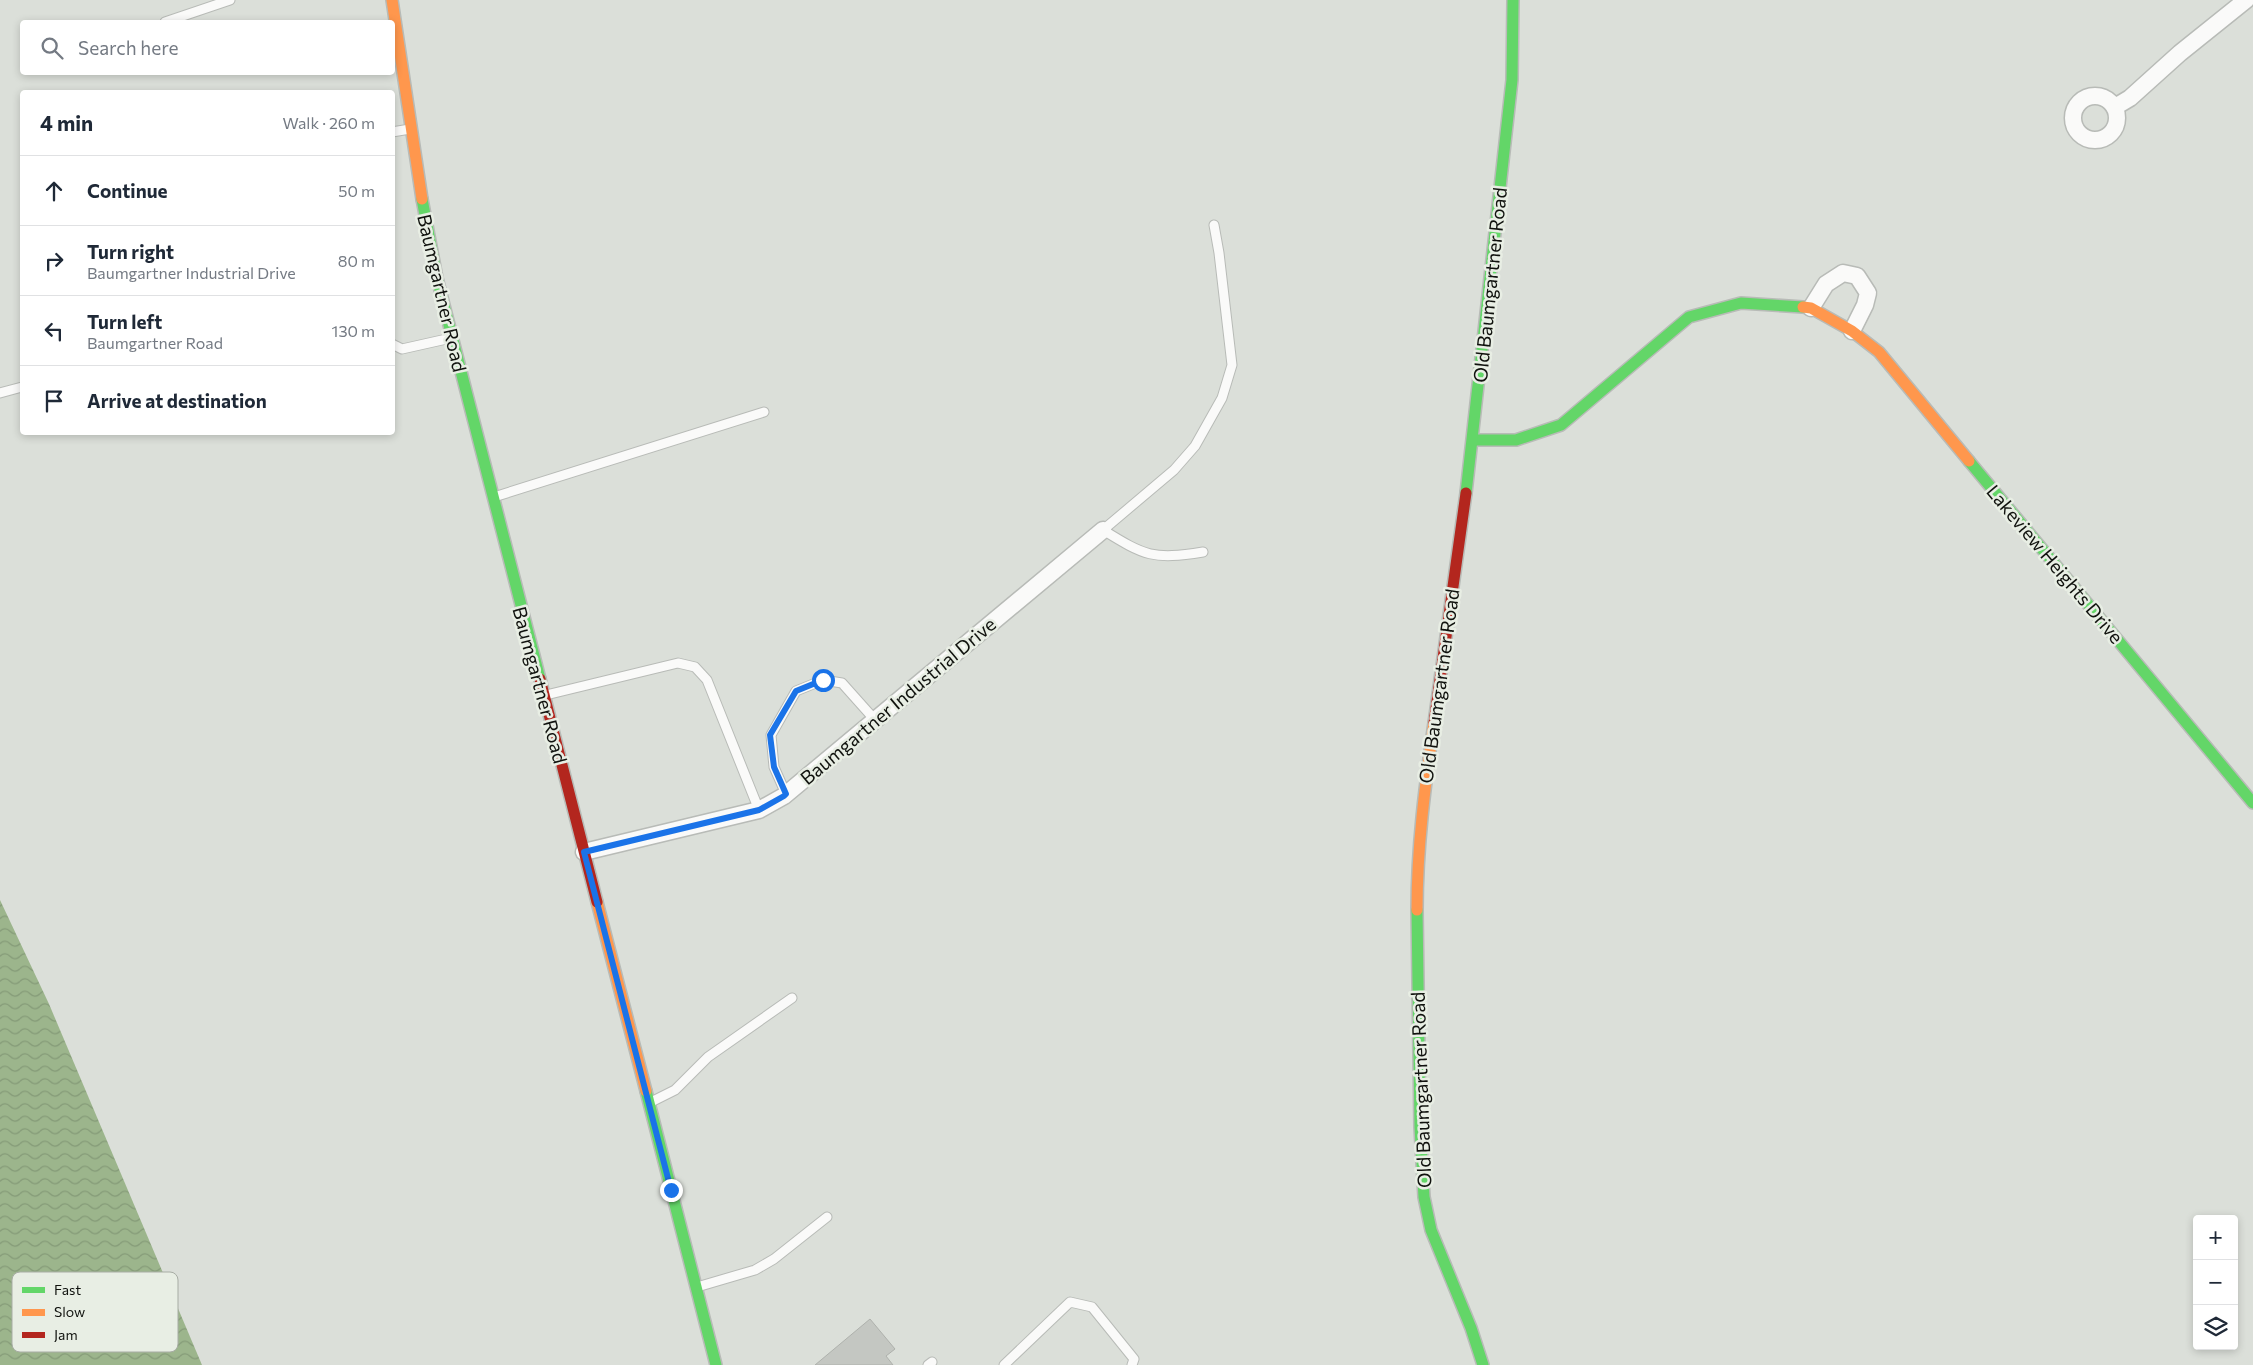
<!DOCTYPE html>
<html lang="en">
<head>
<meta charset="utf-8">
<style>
  :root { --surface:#fff; --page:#f6f6f7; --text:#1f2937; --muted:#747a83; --line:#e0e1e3 }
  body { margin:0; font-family:Commissioner,sans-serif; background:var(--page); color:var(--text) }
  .controls { position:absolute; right:15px; bottom:15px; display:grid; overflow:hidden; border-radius:5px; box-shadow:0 2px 8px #0003 }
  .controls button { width:45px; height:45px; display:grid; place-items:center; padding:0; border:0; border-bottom:1px solid var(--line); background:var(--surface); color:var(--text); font:25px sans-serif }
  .stop { position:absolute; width:15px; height:15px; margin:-11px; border:4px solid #1a73e8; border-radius:50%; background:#fff }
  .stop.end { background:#1a73e8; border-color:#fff; box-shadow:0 1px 5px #0008 }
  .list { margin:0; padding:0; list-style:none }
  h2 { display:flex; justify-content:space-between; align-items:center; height:65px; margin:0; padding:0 20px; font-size:21px }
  h2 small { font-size:16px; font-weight:400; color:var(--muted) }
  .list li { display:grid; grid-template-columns:32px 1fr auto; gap:15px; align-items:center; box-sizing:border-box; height:70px; padding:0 20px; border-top:1px solid var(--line) }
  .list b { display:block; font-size:19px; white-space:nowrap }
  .list p { margin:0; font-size:16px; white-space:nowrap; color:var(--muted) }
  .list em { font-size:16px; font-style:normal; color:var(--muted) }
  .icon { flex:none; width:28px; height:28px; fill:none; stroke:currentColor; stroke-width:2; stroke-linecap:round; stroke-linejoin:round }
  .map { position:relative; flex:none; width:2253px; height:1365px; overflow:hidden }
  .search { position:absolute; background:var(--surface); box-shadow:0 2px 8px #0003; left:20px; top:20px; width:375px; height:55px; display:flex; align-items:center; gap:12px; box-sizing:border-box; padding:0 18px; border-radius:5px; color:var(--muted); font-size:19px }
  .panel { position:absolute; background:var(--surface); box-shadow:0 2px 8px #0003; left:20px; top:90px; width:375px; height:345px; border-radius:5px }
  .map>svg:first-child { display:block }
  .water { fill:url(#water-waves) }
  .building { fill:#c4c7c2; stroke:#aeb1ac }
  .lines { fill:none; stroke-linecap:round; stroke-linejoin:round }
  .lane-casing { stroke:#b8bbb7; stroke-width:11 }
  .street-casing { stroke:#b8bbb7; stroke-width:19 }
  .fast-casing { stroke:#b8bbb7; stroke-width:14 }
  .slow-casing { stroke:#b8bbb7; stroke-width:14 }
  .jam-casing { stroke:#b8bbb7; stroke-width:14 }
  .lane { stroke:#fafaf9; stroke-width:9 }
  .street { stroke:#fafaf9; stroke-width:16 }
  .fast { stroke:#63d668; stroke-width:11 }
  .slow { stroke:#ff974d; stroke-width:11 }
  .jam { stroke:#b3261e; stroke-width:11 }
  .route { stroke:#1a73e8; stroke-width:6 }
  .labels { text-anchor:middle; stroke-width:5; stroke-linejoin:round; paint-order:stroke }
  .street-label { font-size:19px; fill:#10120e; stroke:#e8eee4 }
  .key { fill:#e8eee4; stroke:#a7aca4; stroke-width:1 }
  .key-label { font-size:14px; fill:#10120e }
</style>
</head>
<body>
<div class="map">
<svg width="2253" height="1365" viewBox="0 0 2253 1365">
  <defs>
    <pattern id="water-waves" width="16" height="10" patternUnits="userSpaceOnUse" patternTransform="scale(1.25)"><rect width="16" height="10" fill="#9cb58c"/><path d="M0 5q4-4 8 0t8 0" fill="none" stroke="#859b78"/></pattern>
  </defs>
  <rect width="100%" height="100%" fill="#dbdfd9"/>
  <path class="water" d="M 0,900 L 49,1004 L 202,1365 L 0,1365 Z"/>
  <path class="building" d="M 870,1319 L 895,1349 L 886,1356 L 893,1365 L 815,1365 Z"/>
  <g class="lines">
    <defs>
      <g id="lane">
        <path d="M 165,22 L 230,0"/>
        <path d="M 392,132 L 410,129"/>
        <path d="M 392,344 L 402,349 L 451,338"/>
        <path d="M 0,393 L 22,387"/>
        <path d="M 494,497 L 764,412"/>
        <path d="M 1203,552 C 1153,560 1145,556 1103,530 L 1174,470 L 1195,446 L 1222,398 L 1232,365 L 1219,253 L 1214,225"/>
        <path d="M 546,695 L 678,663 L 695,667 L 707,680 L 759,810"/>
        <path d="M 786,794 L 774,767 L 771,735 L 796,691 L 823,680 L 842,683 L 875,720"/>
        <path d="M 649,1103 L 675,1090 L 708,1057 L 792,998"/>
        <path d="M 697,1287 L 755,1270 L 774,1259 L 827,1217"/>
        <path d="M 928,1365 L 932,1362"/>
        <path d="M 1004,1365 L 1070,1302 L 1092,1307 L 1134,1359 L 1132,1365"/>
      </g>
      <g id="street">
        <circle cx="2095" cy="118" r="22"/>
        <path d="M 2115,107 L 2130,98 L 2180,53 L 2246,0"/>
        <path d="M 1811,308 L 1826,284 L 1843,273 L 1857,276 L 1868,293 L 1865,305 L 1852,331"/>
        <path d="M 584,852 L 759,810 L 784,796 L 1103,530"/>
      </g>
      <g id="fast">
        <path d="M 422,199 L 437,278 L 540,679"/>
        <path d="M 1474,440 L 1516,440 L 1561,425 L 1689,317 L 1741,303 L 1803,307"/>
        <path d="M 1969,461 L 2253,803"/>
        <path d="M 1466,493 L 1512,80 L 1513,0"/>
        <path d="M 1417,910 L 1420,1127 L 1424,1197 L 1431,1230 L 1471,1328 L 1483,1365"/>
        <path d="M 646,1091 L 716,1365"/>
      </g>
      <g id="slow">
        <path d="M 392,0 L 422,199"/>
        <path d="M 1803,307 L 1811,308 L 1852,331 L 1879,352 L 1969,461"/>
        <path d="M 597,902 L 646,1091"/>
        <path d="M 1417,910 C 1417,847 1425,785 1434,723"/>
      </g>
      <g id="jam">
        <path d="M 540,679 L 597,902"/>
        <path d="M 1434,723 L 1466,493"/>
      </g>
    </defs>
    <use href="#lane" class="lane-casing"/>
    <use href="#street" class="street-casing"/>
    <use href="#fast" class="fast-casing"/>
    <use href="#slow" class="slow-casing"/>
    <use href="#jam" class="jam-casing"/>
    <use href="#lane" class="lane"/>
    <use href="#street" class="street"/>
    <use href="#fast" class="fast"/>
    <use href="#slow" class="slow"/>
    <use href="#jam" class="jam"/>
  </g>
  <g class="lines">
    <path class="route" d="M 671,1190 L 584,852 L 759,810 L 784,796 L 786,794 L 774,767 L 770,735 L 796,691 L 823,680"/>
  </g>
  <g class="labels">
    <g class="street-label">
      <text transform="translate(1490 285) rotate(-84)" y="7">Old Baumgartner Road</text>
      <text transform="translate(442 293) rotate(77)" y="7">Baumgartner Road</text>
      <text transform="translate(2055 564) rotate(50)" y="7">Lakeview Heights Drive</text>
      <text transform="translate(540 685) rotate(75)" y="7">Baumgartner Road</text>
      <text transform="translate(1439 686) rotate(-82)" y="7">Old Baumgartner Road</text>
      <text transform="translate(898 701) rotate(-40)" y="7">Baumgartner Industrial Drive</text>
      <text transform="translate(1421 1090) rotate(-92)" y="7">Old Baumgartner Road</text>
    </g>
  </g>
  <rect x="12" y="1272" width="166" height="80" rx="8" class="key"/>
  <rect x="22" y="1287" width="23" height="6" fill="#63d668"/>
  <rect x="22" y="1309" width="23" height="7" fill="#ff974d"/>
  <rect x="22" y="1332" width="23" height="6" fill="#b3261e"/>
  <g class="key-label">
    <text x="54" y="1295">Fast</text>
    <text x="54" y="1317">Slow</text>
    <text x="54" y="1340">Jam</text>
  </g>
</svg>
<div class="controls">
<button>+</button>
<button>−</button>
<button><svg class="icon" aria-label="layers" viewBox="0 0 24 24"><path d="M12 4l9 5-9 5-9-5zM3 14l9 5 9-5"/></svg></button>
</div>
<div class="stop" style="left:823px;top:680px"></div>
<div class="stop end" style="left:671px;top:1190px"></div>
<div class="search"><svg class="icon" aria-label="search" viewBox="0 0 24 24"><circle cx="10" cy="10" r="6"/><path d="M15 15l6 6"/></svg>Search here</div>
<section class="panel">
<h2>4 min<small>Walk · 260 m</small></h2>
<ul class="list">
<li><svg class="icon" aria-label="ahead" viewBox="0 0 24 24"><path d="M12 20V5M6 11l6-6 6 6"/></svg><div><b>Continue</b></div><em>50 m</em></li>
<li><svg class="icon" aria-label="right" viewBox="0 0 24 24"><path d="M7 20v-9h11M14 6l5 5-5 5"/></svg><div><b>Turn right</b><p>Baumgartner Industrial Drive</p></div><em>80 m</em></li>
<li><svg class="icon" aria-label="left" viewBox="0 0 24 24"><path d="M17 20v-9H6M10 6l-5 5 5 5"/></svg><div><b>Turn left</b><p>Baumgartner Road</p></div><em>130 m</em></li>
<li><svg class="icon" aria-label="arrive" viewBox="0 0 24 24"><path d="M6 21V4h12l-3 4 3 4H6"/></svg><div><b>Arrive at destination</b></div></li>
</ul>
</section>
</div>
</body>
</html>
